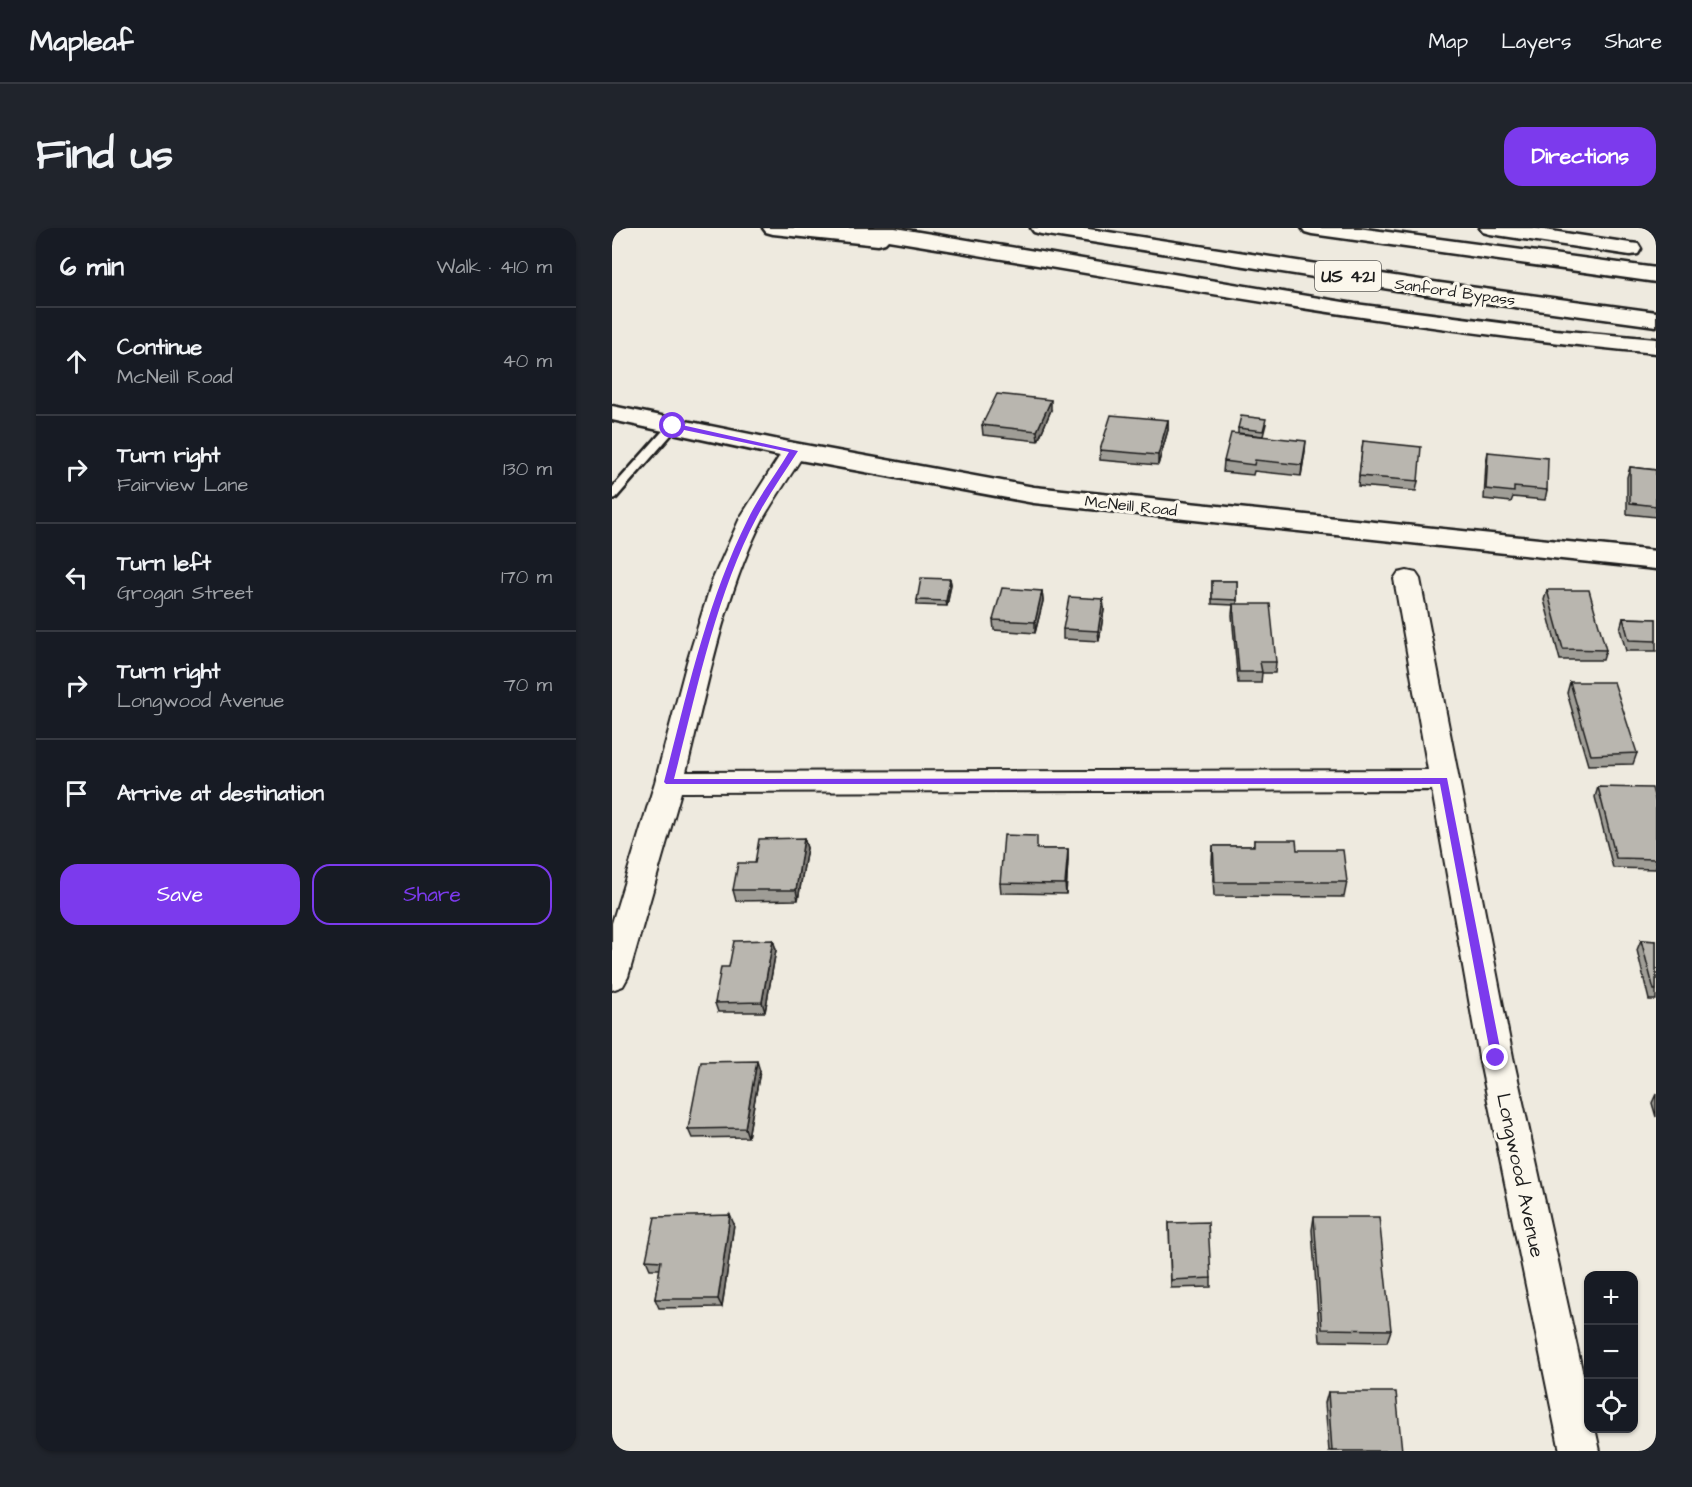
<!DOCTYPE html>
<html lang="en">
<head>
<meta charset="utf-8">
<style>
  :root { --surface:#171b24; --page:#20242c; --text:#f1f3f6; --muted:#9ea1a6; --line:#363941; --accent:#7c3aed }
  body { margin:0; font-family:"Architects Daughter",sans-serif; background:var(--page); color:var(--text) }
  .controls { position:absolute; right:18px; bottom:18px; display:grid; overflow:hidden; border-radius:12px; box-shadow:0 2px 4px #0004 }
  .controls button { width:54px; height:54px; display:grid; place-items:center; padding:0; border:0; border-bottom:2px solid var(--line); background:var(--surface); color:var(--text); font:30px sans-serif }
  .stop { position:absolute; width:18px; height:18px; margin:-14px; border:4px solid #7c3aed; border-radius:50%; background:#fff }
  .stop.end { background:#7c3aed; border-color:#fff; box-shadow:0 2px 6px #0008 }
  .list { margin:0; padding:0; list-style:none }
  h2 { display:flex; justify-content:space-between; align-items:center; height:78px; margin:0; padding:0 24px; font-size:26px }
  h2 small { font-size:20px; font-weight:400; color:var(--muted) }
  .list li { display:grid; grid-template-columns:39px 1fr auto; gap:18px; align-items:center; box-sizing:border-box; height:108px; padding:0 24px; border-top:2px solid var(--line) }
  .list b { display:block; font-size:22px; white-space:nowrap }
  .list p { margin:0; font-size:20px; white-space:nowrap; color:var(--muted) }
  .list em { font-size:20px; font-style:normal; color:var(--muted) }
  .actions { display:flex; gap:12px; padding:18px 24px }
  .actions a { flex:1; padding:14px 0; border:2px solid var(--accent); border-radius:18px; text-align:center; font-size:21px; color:var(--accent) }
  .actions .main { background:var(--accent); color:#fff }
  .icon { flex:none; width:33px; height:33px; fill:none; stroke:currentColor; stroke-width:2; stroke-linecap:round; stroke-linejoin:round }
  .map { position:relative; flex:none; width:1044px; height:1223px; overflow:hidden; border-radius:18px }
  header { display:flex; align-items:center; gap:36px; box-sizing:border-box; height:84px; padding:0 30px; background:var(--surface); border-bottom:2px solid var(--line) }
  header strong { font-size:28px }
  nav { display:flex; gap:33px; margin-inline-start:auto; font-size:21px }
  .intro { display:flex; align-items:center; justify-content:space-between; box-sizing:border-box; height:144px; padding:0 36px }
  h1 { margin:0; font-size:42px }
  .button { padding:15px 27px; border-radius:18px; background:var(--accent); color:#fff; font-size:21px; font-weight:700 }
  main { display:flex; gap:36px; padding:0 36px }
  aside { flex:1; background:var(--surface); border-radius:18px; box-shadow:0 2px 4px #0004 }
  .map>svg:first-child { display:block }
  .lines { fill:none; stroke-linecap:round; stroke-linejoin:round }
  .lane-casing { stroke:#1c1c1c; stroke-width:5 }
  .street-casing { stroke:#1c1c1c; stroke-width:4 }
  .secondary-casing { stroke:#1c1c1c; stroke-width:5 }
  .highway-casing { stroke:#1c1c1c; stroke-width:5 }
  .lane { fill:#fbf7ec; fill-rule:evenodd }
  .street { fill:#fbf7ec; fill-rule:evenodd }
  .secondary { fill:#fbf7ec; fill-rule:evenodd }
  .highway { fill:#fbf7ec; fill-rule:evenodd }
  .wall { fill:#9f9d96; stroke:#1c1c1c; stroke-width:1.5 }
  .shaded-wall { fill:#827f7a; stroke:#1c1c1c; stroke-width:1.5 }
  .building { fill:#b9b6af; stroke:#1c1c1c; stroke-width:1.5 }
  .route { fill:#7c3aed }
  .labels { text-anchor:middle; stroke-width:6; stroke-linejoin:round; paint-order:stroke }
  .far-street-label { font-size:16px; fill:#1c1c1c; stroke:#fbf7ec }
  .shield { fill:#fbf7ec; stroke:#5f5e5a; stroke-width:1.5 }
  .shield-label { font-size:18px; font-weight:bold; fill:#1c1c1c }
  .street-label { font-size:20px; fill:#1c1c1c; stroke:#fbf7ec }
</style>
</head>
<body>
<header>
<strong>Mapleaf</strong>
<nav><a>Map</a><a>Layers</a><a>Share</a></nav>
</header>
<div class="intro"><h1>Find us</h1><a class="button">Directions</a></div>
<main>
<aside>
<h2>6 min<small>Walk · 410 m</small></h2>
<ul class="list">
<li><svg class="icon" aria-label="ahead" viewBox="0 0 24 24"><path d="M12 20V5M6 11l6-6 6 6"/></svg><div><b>Continue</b><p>McNeill Road</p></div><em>40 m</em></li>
<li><svg class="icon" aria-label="right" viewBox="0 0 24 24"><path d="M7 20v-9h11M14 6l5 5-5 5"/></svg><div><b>Turn right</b><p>Fairview Lane</p></div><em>130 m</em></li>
<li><svg class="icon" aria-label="left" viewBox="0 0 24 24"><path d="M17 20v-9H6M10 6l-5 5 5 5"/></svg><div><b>Turn left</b><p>Grogan Street</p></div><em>170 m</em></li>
<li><svg class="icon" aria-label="right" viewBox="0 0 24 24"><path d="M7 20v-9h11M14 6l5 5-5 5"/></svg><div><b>Turn right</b><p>Longwood Avenue</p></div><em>70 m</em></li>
<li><svg class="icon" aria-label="arrive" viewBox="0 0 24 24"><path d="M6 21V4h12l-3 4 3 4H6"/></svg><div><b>Arrive at destination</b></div></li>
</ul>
<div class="actions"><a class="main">Save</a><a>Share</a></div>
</aside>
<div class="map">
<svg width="1044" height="1223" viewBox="0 0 1044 1223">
  <rect width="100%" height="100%" fill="#eeeadf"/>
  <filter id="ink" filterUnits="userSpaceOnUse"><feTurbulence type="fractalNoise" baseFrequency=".0167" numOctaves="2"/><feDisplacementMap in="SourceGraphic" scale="12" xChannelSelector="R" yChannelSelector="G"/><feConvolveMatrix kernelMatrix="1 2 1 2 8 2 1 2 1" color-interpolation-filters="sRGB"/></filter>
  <g filter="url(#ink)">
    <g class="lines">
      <defs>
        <path id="lane" d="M 61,195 L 67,198 L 65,200 L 4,270 L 0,271 L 0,260 L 57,196 Z"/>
        <path id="street" d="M 182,216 L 190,218 L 194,223 C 180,245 165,267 152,289 C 112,366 95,460 74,544 L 816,542 L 782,351 L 786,345 L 795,343 L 804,345 L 808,351 L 901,829 L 976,1169 L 976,1200 L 983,1200 L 988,1223 L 948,1223 L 867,829 L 820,562 L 69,564 L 16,749 L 11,758 L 0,762 L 0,695 L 43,554 L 75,434 L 100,353 L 128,290 L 174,218 Z"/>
        <path id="secondary" d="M 0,178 L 182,215 L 422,259 L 1044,323 L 1044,341 L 422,275 L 182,231 L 0,192 Z"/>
        <g id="highway">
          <path d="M 151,0 L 283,0 L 743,76 L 943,102 L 1044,111 L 1044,125 C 786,101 532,54 276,12 L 273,15 L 266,17 L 161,6 L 154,4 Z"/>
          <path d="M 419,0 L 470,0 L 828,55 L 1044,84 L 1044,98 L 828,69 L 429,6 L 422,4 Z"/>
          <path d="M 690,0 L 746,0 L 1044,40 L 1044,54 L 700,6 L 693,4 Z"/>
          <path d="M 868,0 L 920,0 L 1018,15 L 1026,16 L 1029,21 L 1026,26 L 1018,27 L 878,6 L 871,4 Z"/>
        </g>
      </defs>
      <use href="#lane" class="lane-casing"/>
      <use href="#street" class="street-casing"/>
      <use href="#secondary" class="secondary-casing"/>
      <use href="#highway" class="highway-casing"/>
      <use href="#lane" class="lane"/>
      <use href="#street" class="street"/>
      <use href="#secondary" class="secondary"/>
      <use href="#highway" class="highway"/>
    </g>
    <g class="wall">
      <path d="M 439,182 L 426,213 L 371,207 L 370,197 Z"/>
      <path d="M 556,192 L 556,202 L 546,237 L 488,232 L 488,222 Z"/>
      <path d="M 654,196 L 651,208 L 626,205 L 626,200 Z"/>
      <path d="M 751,213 L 806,253 L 804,263 L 746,258 Z"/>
      <path d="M 693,223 L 689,248 L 642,243 L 641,247 L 611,244 L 612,233 Z"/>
      <path d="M 876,224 L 935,262 L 933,272 L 901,269 L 899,274 L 872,271 L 874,234 Z"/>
      <path d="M 1018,239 L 1044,242 L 1044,289 L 1015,286 L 1015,249 Z"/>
      <path d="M 338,351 L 339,356 L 335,378 L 305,377 L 305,372 Z"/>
      <path d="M 600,353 L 625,353 L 625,376 L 664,434 L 663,445 L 650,445 L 649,455 L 626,455 L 620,387 L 621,377 L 600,376 Z"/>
      <path d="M 935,362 L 994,422 L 991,432 L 948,432 L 932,372 Z"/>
      <path d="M 430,363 L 431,373 L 423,405 L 382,402 L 381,392 Z"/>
      <path d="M 491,371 L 492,382 L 487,413 L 451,411 L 451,401 Z"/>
      <path d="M 1011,390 L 1044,391 L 1044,423 L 1014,423 L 1008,401 Z"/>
      <path d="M 958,454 L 1025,525 L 1021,536 L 976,537 L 955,465 Z"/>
      <path d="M 986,559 L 1044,575 L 1044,641 L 1001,640 L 983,569 Z"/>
      <path d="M 192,610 L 195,620 L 186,672 L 124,673 L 121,662 L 143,635 Z"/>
      <path d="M 642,612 L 685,622 L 735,654 L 732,669 L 602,668 L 600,633 L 601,618 L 642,618 Z"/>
      <path d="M 426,621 L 456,621 L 456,631 L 454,666 L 389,665 L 388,655 Z"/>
      <path d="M 161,712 L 164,722 L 153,784 L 106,784 L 103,775 L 117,739 Z"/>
      <path d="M 1029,712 L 1044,713 L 1044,772 L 1037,772 L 1025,722 Z"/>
      <path d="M 148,843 L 136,909 L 80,910 L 76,901 Z"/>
      <path d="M 1044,866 L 1044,889 L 1040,875 Z"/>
      <path d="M 702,989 L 779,1102 L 775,1114 L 708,1113 L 700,1002 Z"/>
      <path d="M 557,995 L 599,1050 L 599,1059 L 559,1060 Z"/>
      <path d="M 122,996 L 110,1079 L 47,1080 L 43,1071 L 48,1041 L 38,1041 L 34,1032 Z"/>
      <path d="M 716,1164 L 790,1223 L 717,1223 L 713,1175 Z"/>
    </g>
    <g class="shaded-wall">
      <path d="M 439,172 L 439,182 L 426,213 L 425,203 Z"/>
      <path d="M 556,192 L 556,202 L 546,237 L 546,227 Z"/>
      <path d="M 694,213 L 693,223 L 689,248 L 690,237 Z"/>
      <path d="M 338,351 L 339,356 L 335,378 L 334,373 Z"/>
      <path d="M 430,363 L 431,373 L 423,405 L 423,394 Z"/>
      <path d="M 491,371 L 492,382 L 487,413 L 486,403 Z"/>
      <path d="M 192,610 L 195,620 L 186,672 L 184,662 Z"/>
      <path d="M 456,621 L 456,631 L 454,666 L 453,656 Z"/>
      <path d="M 161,712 L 164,722 L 153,784 L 150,774 Z"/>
      <path d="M 145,833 L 148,843 L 136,909 L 133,900 Z"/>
      <path d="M 118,987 L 122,996 L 110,1079 L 106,1071 Z"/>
    </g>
    <g class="building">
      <path d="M 385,166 L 439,172 L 425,203 L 370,197 Z"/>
      <path d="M 499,187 L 556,192 L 546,227 L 488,222 Z"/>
      <path d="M 629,188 L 654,191 L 651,203 L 626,200 Z"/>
      <path d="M 619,205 L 694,213 L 690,237 L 643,232 L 642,237 L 612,233 Z"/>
      <path d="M 751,213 L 809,219 L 806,253 L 747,248 Z"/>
      <path d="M 876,224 L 936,230 L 935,262 L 902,259 L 902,264 L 874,261 Z"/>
      <path d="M 1018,239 L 1044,242 L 1044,278 L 1018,275 Z"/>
      <path d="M 309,350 L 338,351 L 334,373 L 305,372 Z"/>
      <path d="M 600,353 L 625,353 L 625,372 L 600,371 Z"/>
      <path d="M 390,360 L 430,363 L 423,394 L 381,392 Z"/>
      <path d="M 935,362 L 977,362 L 994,422 L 951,421 Z"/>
      <path d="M 457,369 L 491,371 L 486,403 L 451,401 Z"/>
      <path d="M 621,376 L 658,376 L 664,434 L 648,434 L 650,444 L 627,444 Z"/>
      <path d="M 1011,390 L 1044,391 L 1044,413 L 1017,412 Z"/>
      <path d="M 958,454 L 1002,454 L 1025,525 L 979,527 Z"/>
      <path d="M 986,559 L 1040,560 L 1044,575 L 1044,631 L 1004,630 Z"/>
      <path d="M 392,607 L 425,608 L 425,621 L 456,621 L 453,656 L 388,655 Z"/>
      <path d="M 192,610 L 184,662 L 121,662 L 126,635 L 143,635 L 147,611 Z"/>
      <path d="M 642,612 L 684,612 L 685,622 L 731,622 L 735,654 L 603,654 L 601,618 L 642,618 Z"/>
      <path d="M 161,712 L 150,774 L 103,775 L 109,739 L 117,739 L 122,713 Z"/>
      <path d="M 1029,712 L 1044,713 L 1044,762 L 1042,762 Z"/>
      <path d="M 145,833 L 133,900 L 76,901 L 89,834 Z"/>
      <path d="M 118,987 L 106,1071 L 43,1071 L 49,1033 L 34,1032 L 43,989 Z"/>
      <path d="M 702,989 L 767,989 L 779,1102 L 710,1101 Z"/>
      <path d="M 596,994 L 599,1050 L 559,1052 L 557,995 Z"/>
      <path d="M 716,1164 L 784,1164 L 790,1223 L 720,1223 Z"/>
    </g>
  </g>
  <path class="route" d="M 61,195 L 186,223 C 172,245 157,266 145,289 C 104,366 84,466 62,551 L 835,550 L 890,830 L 888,833 L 880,833 L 879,830 L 828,556 L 54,556 L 52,554 C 75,466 95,373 136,291 C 147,268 164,246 177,224 L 58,199 Z"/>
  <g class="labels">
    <g class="far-street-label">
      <text transform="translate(843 63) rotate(8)" y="6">Sanford Bypass</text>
      <text transform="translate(519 277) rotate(6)" y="6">McNeill Road</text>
    </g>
    <rect class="shield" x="703" y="33" width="66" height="30" rx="4.5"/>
    <g class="shield-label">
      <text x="736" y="54">US 421</text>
    </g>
    <g class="street-label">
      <text transform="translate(909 947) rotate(78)" y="7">Longwood Avenue</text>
    </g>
  </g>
</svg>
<div class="controls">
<button>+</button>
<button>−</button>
<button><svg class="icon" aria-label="locate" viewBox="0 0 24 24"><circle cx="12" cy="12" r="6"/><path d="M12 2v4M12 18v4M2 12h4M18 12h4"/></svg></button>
</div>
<div class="stop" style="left:61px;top:198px"></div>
<div class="stop end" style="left:884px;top:830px"></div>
</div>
</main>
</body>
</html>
